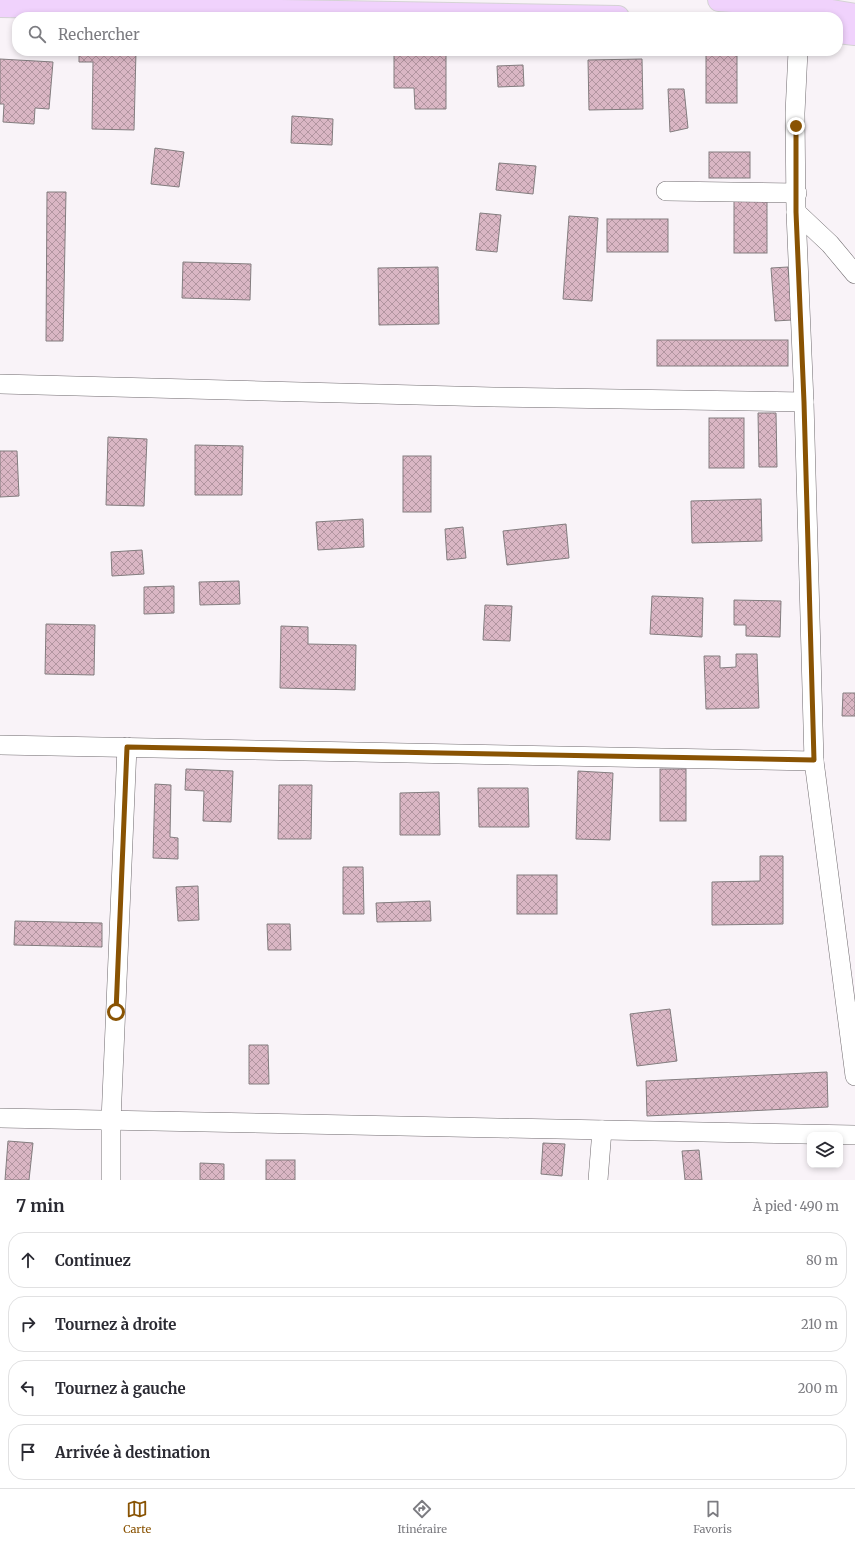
<!DOCTYPE html>
<html lang="fr">
<head>
<meta charset="utf-8">
<style>
  :root { --surface:#fff; --page:#f2f2f3; --text:#2b2b33; --muted:#7c7c81; --line:#e1e1e2; --accent:#895303 }
  body { margin:0; font-family:Merriweather,serif; background:var(--page); color:var(--text) }
  .controls { position:absolute; right:12px; bottom:12px; display:grid; overflow:hidden; border-radius:8px; box-shadow:0 2px 6px #0003 }
  .controls button { width:36px; height:36px; display:grid; place-items:center; padding:0; border:0; border-bottom:1px solid var(--line); background:var(--surface); color:var(--text); font:20px sans-serif }
  .stop { position:absolute; width:12px; height:12px; margin:-9px; border:3px solid #895303; border-radius:50%; background:#fff }
  .stop.end { background:#895303; border-color:#fff; box-shadow:0 1px 4px #0008 }
  .list { margin:0; padding:0; list-style:none }
  h2 { display:flex; justify-content:space-between; align-items:center; height:52px; margin:0; padding:0 16px; font-size:17px }
  h2 small { font-size:13px; font-weight:400; color:var(--muted) }
  .list li { display:grid; grid-template-columns:26px 1fr auto; gap:12px; align-items:center; box-sizing:border-box; height:56px; margin:0 8px 8px; padding:0 8px; border:1px solid var(--line); border-radius:16px }
  .list b { display:block; font-size:15px; white-space:nowrap }
  .list em { font-size:13px; font-style:normal; color:var(--muted) }
  .icon { flex:none; width:22px; height:22px; fill:none; stroke:currentColor; stroke-width:2; stroke-linecap:round; stroke-linejoin:round }
  .map { position:relative; flex:none; width:855px; height:1180px; overflow:hidden }
  .search { position:absolute; background:var(--surface); box-shadow:0 2px 6px #0003; left:12px; right:12px; top:12px; height:44px; display:flex; align-items:center; gap:10px; box-sizing:border-box; padding:0 14px; border-radius:16px; color:var(--muted); font-size:15px }
  .sheet { height:308px; background:var(--surface) }
  nav { display:flex; justify-content:space-around; align-items:center; box-sizing:border-box; height:56px; border-top:1px solid var(--line); background:var(--surface); font-size:11px; color:var(--muted) }
  nav a { display:grid; justify-items:center; gap:2px }
  nav .on { color:var(--accent) }
  .map>svg:first-child { display:block }
  .building { fill:url(#building-cross-hatch); stroke:#837d7f }
  .lines { fill:none; stroke-linecap:round; stroke-linejoin:round }
  .minor-casing { stroke:#706b6f; stroke-width:20 }
  .trunk-casing { stroke:#d4d3d4; stroke-width:24 }
  .minor { stroke:#fff; stroke-width:19 }
  .trunk { stroke:#f0d2fc; stroke-width:22 }
  .route { stroke:#895303; stroke-width:5 }
</style>
</head>
<body>
<div class="map">
<svg width="855" height="1180" viewBox="0 0 855 1180">
  <defs>
    <pattern id="building-cross-hatch" width="8" height="8" patternUnits="userSpaceOnUse"><rect width="8" height="8" fill="#dab6c4"/><path d="M0 0l8 8M0 8l8-8" fill="none" stroke="#b295a0"/></pattern>
  </defs>
  <rect width="100%" height="100%" fill="#f9f3f8"/>
  <g class="building">
    <path d="M 79,51 L 136,51 L 134,130 L 92,129 L 93,62 L 79,62 Z"/>
    <rect x="706" y="53" width="31" height="50"/>
    <path d="M 394,55 L 446,55 L 446,109 L 415,109 L 414,88 L 394,88 Z"/>
    <path d="M 0,59 L 53,62 L 49,109 L 35,108 L 34,124 L 3,122 L 4,104 L 0,104 Z"/>
    <path d="M 642,59 L 643,109 L 589,110 L 588,60 Z"/>
    <path d="M 523,65 L 524,86 L 498,87 L 497,66 Z"/>
    <path d="M 668,89 L 684,89 L 688,128 L 670,132 Z"/>
    <path d="M 292,116 L 333,119 L 332,145 L 291,143 Z"/>
    <path d="M 155,148 L 184,152 L 179,187 L 151,184 Z"/>
    <rect x="709" y="152" width="41" height="26"/>
    <path d="M 499,163 L 536,166 L 533,194 L 496,190 Z"/>
    <path d="M 47,192 L 66,192 L 63,341 L 46,341 Z"/>
    <rect x="734" y="200" width="33" height="53"/>
    <path d="M 480,213 L 501,215 L 497,252 L 476,250 Z"/>
    <path d="M 569,216 L 598,218 L 592,301 L 563,299 Z"/>
    <rect x="607" y="219" width="61" height="33"/>
    <path d="M 183,262 L 251,264 L 250,300 L 182,298 Z"/>
    <path d="M 438,267 L 439,324 L 379,325 L 378,268 Z"/>
    <path d="M 788,267 L 792,320 L 775,321 L 771,268 Z"/>
    <rect x="657" y="340" width="131" height="26"/>
    <path d="M 758,413 L 776,413 L 777,467 L 759,467 Z"/>
    <rect x="709" y="418" width="35" height="50"/>
    <path d="M 108,437 L 147,439 L 144,506 L 106,505 Z"/>
    <path d="M 195,445 L 243,446 L 242,495 L 195,495 Z"/>
    <path d="M 0,451 L 17,451 L 19,496 L 0,497 Z"/>
    <rect x="403" y="456" width="28" height="56"/>
    <path d="M 761,499 L 762,541 L 692,543 L 691,501 Z"/>
    <path d="M 363,519 L 364,547 L 318,550 L 316,522 Z"/>
    <path d="M 566,524 L 569,558 L 507,565 L 503,531 Z"/>
    <path d="M 463,527 L 466,558 L 447,560 L 445,529 Z"/>
    <path d="M 142,550 L 144,574 L 112,576 L 111,552 Z"/>
    <path d="M 239,581 L 240,604 L 200,605 L 199,582 Z"/>
    <path d="M 174,586 L 174,613 L 144,614 L 144,587 Z"/>
    <path d="M 652,596 L 703,598 L 702,637 L 650,634 Z"/>
    <path d="M 734,600 L 781,601 L 780,637 L 746,636 L 746,625 L 734,625 Z"/>
    <path d="M 485,605 L 512,606 L 510,641 L 483,640 Z"/>
    <path d="M 46,624 L 95,625 L 94,675 L 45,674 Z"/>
    <path d="M 281,626 L 308,627 L 308,644 L 356,645 L 355,690 L 280,688 Z"/>
    <path d="M 736,654 L 757,654 L 759,708 L 706,709 L 704,656 L 720,656 L 720,668 L 736,667 Z"/>
    <path d="M 843,693 L 855,693 L 855,716 L 842,716 Z"/>
    <path d="M 186,769 L 233,771 L 231,822 L 203,821 L 204,791 L 185,790 Z"/>
    <rect x="660" y="769" width="26" height="52"/>
    <path d="M 578,771 L 613,773 L 610,840 L 576,839 Z"/>
    <path d="M 155,784 L 171,785 L 170,837 L 178,838 L 178,859 L 153,858 Z"/>
    <path d="M 279,785 L 312,785 L 311,839 L 278,839 Z"/>
    <path d="M 478,788 L 528,788 L 529,827 L 479,827 Z"/>
    <path d="M 439,792 L 440,835 L 400,835 L 400,793 Z"/>
    <path d="M 760,856 L 783,856 L 783,924 L 712,925 L 712,882 L 760,881 Z"/>
    <path d="M 343,867 L 363,867 L 364,914 L 343,914 Z"/>
    <rect x="517" y="875" width="40" height="39"/>
    <path d="M 198,886 L 199,920 L 178,921 L 176,887 Z"/>
    <path d="M 430,901 L 431,921 L 377,922 L 376,903 Z"/>
    <path d="M 15,921 L 102,923 L 102,947 L 14,945 Z"/>
    <path d="M 267,924 L 290,924 L 291,950 L 268,950 Z"/>
    <path d="M 670,1009 L 677,1061 L 637,1066 L 630,1014 Z"/>
    <path d="M 249,1045 L 268,1045 L 269,1084 L 249,1084 Z"/>
    <path d="M 827,1072 L 828,1107 L 647,1116 L 646,1081 Z"/>
    <path d="M 8,1141 L 33,1143 L 29,1180 L 5,1180 Z"/>
    <path d="M 543,1143 L 565,1144 L 562,1176 L 541,1174 Z"/>
    <path d="M 699,1150 L 702,1180 L 685,1180 L 682,1151 Z"/>
    <rect x="266" y="1160" width="29" height="20"/>
    <path d="M 200,1163 L 224,1164 L 224,1180 L 200,1180 Z"/>
  </g>
  <g class="lines">
    <defs>
      <g id="minor">
        <path d="M 798,51 L 795,113 L 796,212 L 804,402 L 814,761 L 855,1076"/>
        <path d="M 666,191 L 797,193"/>
        <path d="M 796,212 L 830,244 L 855,274"/>
        <path d="M 0,384 L 493,397 L 804,402"/>
        <path d="M 0,745 L 814,761"/>
        <path d="M 0,1118 L 855,1135"/>
        <path d="M 111,1180 L 111,1121 L 127,747"/>
        <path d="M 598,1180 L 602,1130"/>
      </g>
      <g id="trunk">
        <path d="M 719,0 L 802,6 L 855,15"/>
        <path d="M 0,6 L 618,17"/>
        <path d="M 838,32 L 855,34"/>
      </g>
    </defs>
    <use href="#minor" class="minor-casing"/>
    <use href="#trunk" class="trunk-casing"/>
    <use href="#minor" class="minor"/>
    <use href="#trunk" class="trunk"/>
  </g>
  <g class="lines">
    <path class="route" d="M 116,1012 L 127,747 L 814,760 L 804,402 L 796,212 L 796,126"/>
  </g>
</svg>
<div class="controls">
<button><svg class="icon" aria-label="layers" viewBox="0 0 24 24"><path d="M12 4l9 5-9 5-9-5zM3 14l9 5 9-5"/></svg></button>
</div>
<div class="stop" style="left:116px;top:1012px"></div>
<div class="stop end" style="left:796px;top:126px"></div>
<div class="search"><svg class="icon" aria-label="search" viewBox="0 0 24 24"><circle cx="10" cy="10" r="6"/><path d="M15 15l6 6"/></svg>Rechercher</div>
</div>
<section class="sheet">
<h2>7 min<small>À pied · 490 m</small></h2>
<ul class="list">
<li><svg class="icon" aria-label="ahead" viewBox="0 0 24 24"><path d="M12 20V5M6 11l6-6 6 6"/></svg><div><b>Continuez</b></div><em>80 m</em></li>
<li><svg class="icon" aria-label="right" viewBox="0 0 24 24"><path d="M7 20v-9h11M14 6l5 5-5 5"/></svg><div><b>Tournez à droite</b></div><em>210 m</em></li>
<li><svg class="icon" aria-label="left" viewBox="0 0 24 24"><path d="M17 20v-9H6M10 6l-5 5 5 5"/></svg><div><b>Tournez à gauche</b></div><em>200 m</em></li>
<li><svg class="icon" aria-label="arrive" viewBox="0 0 24 24"><path d="M6 21V4h12l-3 4 3 4H6"/></svg><div><b>Arrivée à destination</b></div></li>
</ul>
</section>
<nav>
<a class="on"><svg class="icon" aria-label="map" viewBox="0 0 24 24"><path d="M3 6l6-2 6 2 6-2v14l-6 2-6-2-6 2zM9 4v14M15 6v14"/></svg>Carte</a>
<a><svg class="icon" aria-label="directions" viewBox="0 0 24 24"><path d="M12 3l9 9-9 9-9-9zM9 14v-3h6M13 9l2 2-2 2"/></svg>Itinéraire</a>
<a><svg class="icon" aria-label="saved" viewBox="0 0 24 24"><path d="M7 4h10v16l-5-4-5 4z"/></svg>Favoris</a>
</nav>
</body>
</html>
